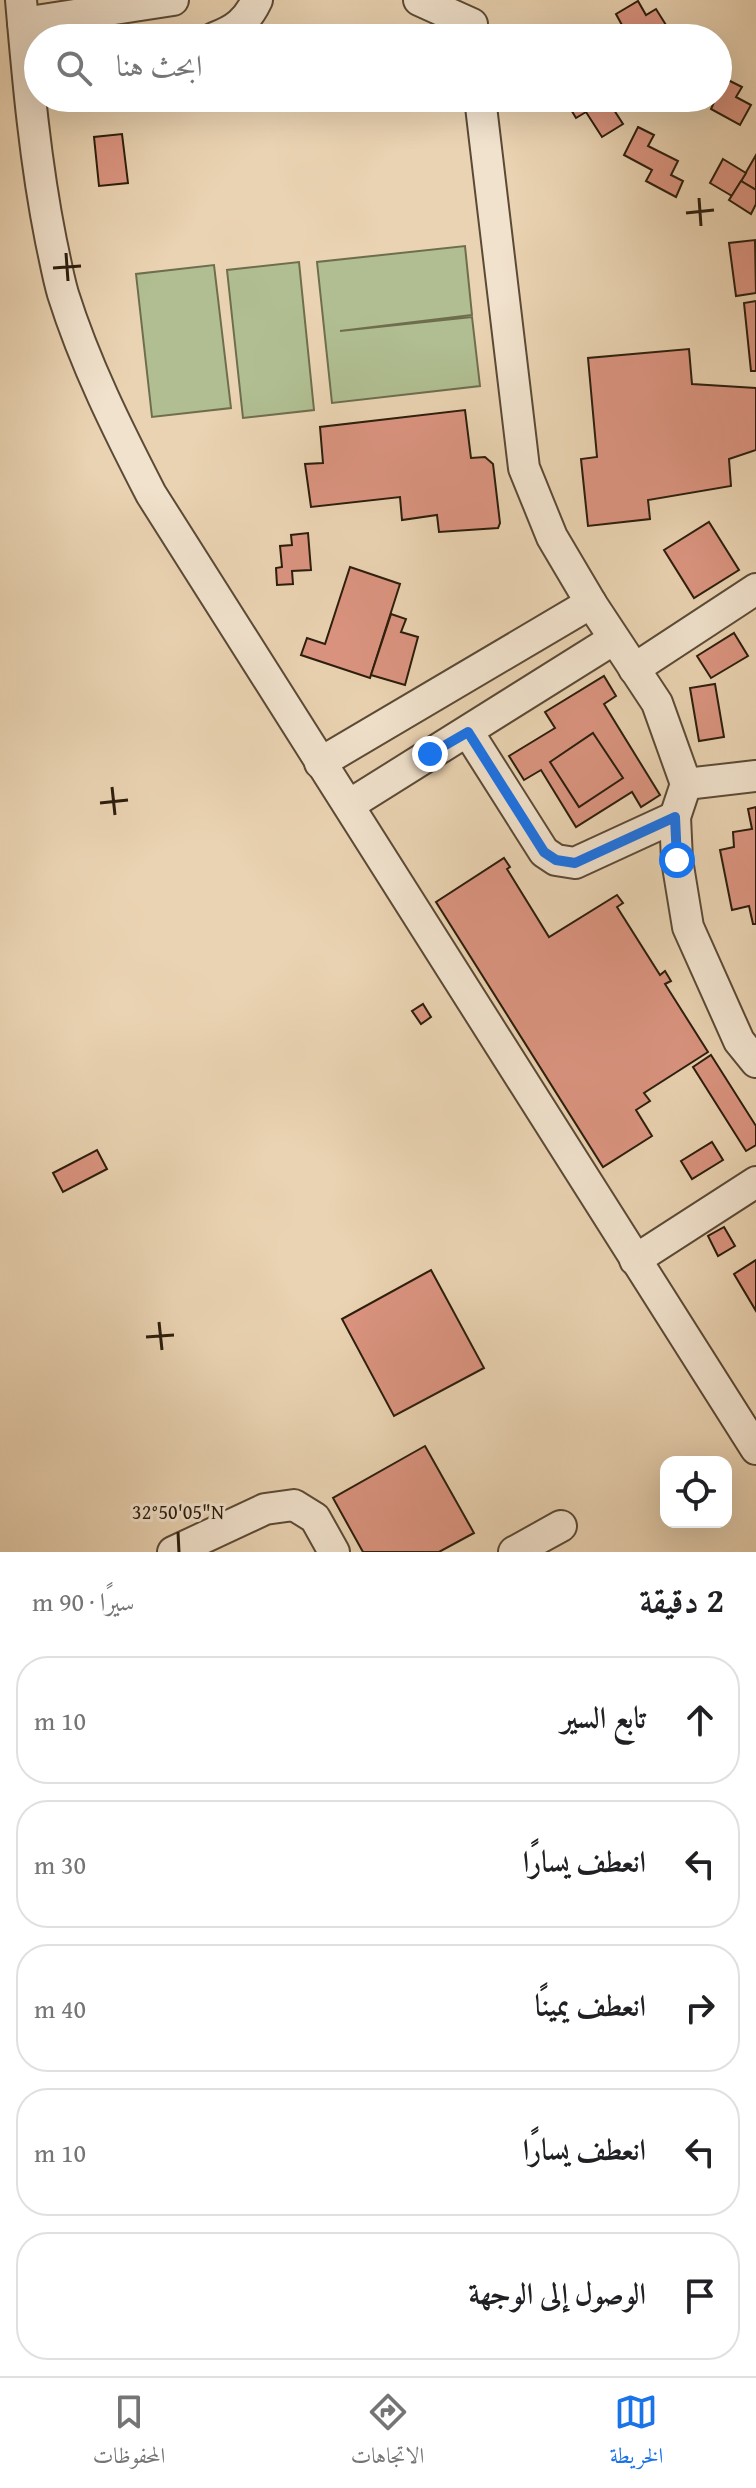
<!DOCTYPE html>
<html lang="ar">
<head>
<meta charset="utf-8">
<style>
  :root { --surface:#fff; --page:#f6f6f6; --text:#202124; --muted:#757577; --line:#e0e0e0; --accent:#1a73e8 }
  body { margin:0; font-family:"Gentium Book Plus",Amiri,serif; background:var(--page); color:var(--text); direction:rtl }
  .controls { position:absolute; right:24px; bottom:24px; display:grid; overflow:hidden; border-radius:16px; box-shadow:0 8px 32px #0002 }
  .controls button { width:72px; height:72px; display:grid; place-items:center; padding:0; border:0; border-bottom:2px solid var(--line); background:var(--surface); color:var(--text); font:40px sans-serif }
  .stop { position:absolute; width:24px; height:24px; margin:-18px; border:6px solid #1a73e8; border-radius:50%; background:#fff }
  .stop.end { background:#1a73e8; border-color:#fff; box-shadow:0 2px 8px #0008 }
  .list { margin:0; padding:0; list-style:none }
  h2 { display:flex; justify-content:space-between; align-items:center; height:104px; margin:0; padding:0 32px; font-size:34px }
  h2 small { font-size:26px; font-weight:400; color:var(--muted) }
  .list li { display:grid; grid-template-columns:52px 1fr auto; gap:24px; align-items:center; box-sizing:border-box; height:128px; margin:0 16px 16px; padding:0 16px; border:2px solid var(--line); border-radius:32px }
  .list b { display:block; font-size:30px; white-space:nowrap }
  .list em { font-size:26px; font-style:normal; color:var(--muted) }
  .icon { flex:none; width:44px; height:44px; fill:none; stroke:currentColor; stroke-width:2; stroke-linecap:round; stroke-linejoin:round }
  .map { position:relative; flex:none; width:756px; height:1552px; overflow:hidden; direction:ltr }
  .search { position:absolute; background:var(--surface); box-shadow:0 8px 32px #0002; left:24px; right:24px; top:24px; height:88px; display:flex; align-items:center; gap:20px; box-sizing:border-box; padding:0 28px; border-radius:44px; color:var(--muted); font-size:30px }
  .sheet { height:824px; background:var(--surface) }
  nav { display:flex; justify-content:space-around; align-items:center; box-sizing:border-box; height:112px; border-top:2px solid var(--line); background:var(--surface); font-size:22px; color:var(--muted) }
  nav a { display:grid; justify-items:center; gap:4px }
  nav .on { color:var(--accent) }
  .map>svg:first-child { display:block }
  .green { fill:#b0be91; stroke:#6e6e4e; stroke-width:2 }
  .building { fill:#db9480; stroke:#2b1d0c; stroke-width:2 }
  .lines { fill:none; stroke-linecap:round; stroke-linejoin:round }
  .street-casing { stroke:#5b4a36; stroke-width:34 }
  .street { stroke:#f1e2cd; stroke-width:30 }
  .route { stroke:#1a73e8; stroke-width:10 }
  .ticks { fill:none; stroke:#2b1d0c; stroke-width:3 }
  .ticks-label { font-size:20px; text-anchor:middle; fill:#2b1d0c; stroke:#f1e2cd; stroke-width:6; stroke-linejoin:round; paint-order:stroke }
</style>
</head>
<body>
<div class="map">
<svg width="756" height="1552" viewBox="0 0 756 1552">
  <rect width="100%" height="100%" fill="#ead3b2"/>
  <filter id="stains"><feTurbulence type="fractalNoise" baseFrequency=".0025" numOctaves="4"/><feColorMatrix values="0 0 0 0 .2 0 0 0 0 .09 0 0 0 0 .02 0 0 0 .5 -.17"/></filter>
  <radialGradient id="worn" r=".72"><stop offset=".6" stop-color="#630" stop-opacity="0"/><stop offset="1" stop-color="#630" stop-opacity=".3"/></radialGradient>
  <g class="green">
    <path d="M 465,246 L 472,315 L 340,331 L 472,317 L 480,386 L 332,403 L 317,262 Z"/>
    <path d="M 299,262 L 314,410 L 243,418 L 227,270 Z"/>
    <path d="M 214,265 L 231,408 L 152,417 L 136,274 Z"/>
  </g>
  <g class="building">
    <path d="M 638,1 L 646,15 L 656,9 L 671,33 L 683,26 L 690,38 L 643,38 L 641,35 L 629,38 L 616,14 Z"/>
    <path d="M 173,26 L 174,38 L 149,38 L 148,29 Z"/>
    <path d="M 718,75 L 742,87 L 736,97 L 751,105 L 740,125 L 711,109 L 715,100 L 711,98 L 718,98 Z"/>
    <path d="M 564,98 L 620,98 L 623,103 L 614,110 L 623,124 L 602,137 L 586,112 L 576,118 Z"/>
    <path d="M 638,127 L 654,135 L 648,146 L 678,161 L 671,175 L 683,181 L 676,197 L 646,181 L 652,170 L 624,155 Z"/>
    <path d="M 122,134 L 128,183 L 99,186 L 94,137 Z"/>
    <path d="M 756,155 L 756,190 L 741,181 Z"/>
    <path d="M 723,159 L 746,173 L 732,196 L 710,183 Z"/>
    <path d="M 741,181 L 756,190 L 756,204 L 751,214 L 729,200 Z"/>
    <path d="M 755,240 L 756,293 L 736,296 L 729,243 Z"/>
    <path d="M 756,301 L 756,371 L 751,371 L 744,303 Z"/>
    <path d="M 689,349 L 692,384 L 756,388 L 756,450 L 729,459 L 731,486 L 648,500 L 650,519 L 588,526 L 581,459 L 597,457 L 588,358 Z"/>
    <path d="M 465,410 L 471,458 L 485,457 L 493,464 L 500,523 L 498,528 L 439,532 L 437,515 L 402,520 L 400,497 L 311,507 L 305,464 L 323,463 L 320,427 Z"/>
    <path d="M 709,522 L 739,570 L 694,598 L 664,550 Z"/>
    <path d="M 308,533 L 311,570 L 292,571 L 293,584 L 277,585 L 276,568 L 282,567 L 280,546 L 292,545 L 291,535 Z"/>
    <path d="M 350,567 L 400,584 L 370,678 L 301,655 L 307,638 L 325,644 Z"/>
    <path d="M 391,614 L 406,619 L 401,632 L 418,637 L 405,685 L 371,675 Z"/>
    <path d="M 734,633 L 748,656 L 711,678 L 697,656 Z"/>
    <path d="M 604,676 L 616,696 L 604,704 L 660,795 L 641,807 L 632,792 L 576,827 L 541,770 L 524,780 L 509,756 L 555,728 L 545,712 Z"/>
    <path d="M 715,684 L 724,737 L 699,741 L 690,688 Z"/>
    <path d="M 593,733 L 623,778 L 579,807 L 550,762 Z"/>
    <path d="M 756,807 L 756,924 L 753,924 L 749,906 L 732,910 L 720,850 L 734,847 L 733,832 L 752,829 L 748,809 Z"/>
    <path d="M 504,858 L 510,867 L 507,869 L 549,937 L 617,895 L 623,903 L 617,907 L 660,975 L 665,971 L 671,981 L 665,984 L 708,1052 L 644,1093 L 650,1101 L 636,1110 L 652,1136 L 603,1167 L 436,902 Z"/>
    <path d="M 423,1004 L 431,1017 L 421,1024 L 412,1011 Z"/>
    <path d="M 711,1055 L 756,1126 L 756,1145 L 746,1151 L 693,1067 Z"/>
    <path d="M 712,1142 L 723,1160 L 692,1179 L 681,1161 Z"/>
    <path d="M 97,1150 L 107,1169 L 63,1192 L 53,1173 Z"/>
    <path d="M 724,1227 L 735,1246 L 718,1256 L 708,1236 Z"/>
    <path d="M 756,1260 L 756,1311 L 734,1274 Z"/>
    <path d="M 431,1270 L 484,1368 L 394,1416 L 342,1319 Z"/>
    <path d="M 425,1446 L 474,1533 L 439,1552 L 363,1552 L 333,1498 Z"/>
  </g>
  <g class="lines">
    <defs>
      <g id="street">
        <path d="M 21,0 C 28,81 35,161 51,241 C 55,259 58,277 63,294 C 85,364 118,430 151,494 L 756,1449"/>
        <path d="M 419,0 L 472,24"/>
        <path d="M 23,23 L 173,0"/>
        <path d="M 214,38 C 236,30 247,21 257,0"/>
        <path d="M 480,98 L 524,468 L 552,537 L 591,603 L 657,703 L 686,784 L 675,817 L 677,860 L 688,927 L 739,1041 L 756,1062"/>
        <path d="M 634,669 L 756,589"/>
        <path d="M 468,732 L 544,852 L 556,860 L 575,863 L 675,817"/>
        <path d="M 320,763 L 591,603"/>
        <path d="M 686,784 L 756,776"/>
        <path d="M 349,805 L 614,639"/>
        <path d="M 635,1260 L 756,1182"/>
        <path d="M 173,1552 L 265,1509 L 294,1505 L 315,1518 L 334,1552"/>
        <path d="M 514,1552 L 561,1526"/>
      </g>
    </defs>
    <use href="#street" class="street-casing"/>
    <use href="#street" class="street"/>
  </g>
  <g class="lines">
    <path class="route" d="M 430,754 L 468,732 L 544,852 L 556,860 L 575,863 L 675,817 L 677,860"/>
  </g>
  <path class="ticks" d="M 699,198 L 701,226M 686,213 L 714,210M 66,253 L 68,281M 53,268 L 81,266M 112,787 L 115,815M 100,803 L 128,800M 159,1322 L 162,1350M 146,1337 L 174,1335M 178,1532 L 179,1552"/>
  <g class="ticks-label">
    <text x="178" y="1519">32°50'05"N</text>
  </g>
  <rect width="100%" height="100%" filter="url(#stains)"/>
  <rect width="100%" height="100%" fill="url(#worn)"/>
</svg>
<div class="controls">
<button><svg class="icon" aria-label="locate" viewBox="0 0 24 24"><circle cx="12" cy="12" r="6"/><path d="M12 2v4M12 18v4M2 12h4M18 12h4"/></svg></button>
</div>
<div class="stop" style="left:677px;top:860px"></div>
<div class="stop end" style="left:430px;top:754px"></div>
<div class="search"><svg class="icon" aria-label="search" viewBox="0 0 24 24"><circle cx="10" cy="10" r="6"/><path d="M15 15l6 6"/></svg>ابحث هنا</div>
</div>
<section class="sheet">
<h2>2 دقيقة<small>سيرًا · 90 m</small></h2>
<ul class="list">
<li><svg class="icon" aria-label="ahead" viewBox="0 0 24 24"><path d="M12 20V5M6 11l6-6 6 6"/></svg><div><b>تابع السير</b></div><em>10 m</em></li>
<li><svg class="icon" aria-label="left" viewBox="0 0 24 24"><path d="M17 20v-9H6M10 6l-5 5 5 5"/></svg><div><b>انعطف يسارًا</b></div><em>30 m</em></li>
<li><svg class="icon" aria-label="right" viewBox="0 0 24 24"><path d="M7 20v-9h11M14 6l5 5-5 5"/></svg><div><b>انعطف يمينًا</b></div><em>40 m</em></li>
<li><svg class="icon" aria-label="left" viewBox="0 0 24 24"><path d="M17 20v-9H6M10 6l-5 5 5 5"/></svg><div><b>انعطف يسارًا</b></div><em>10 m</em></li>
<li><svg class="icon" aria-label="arrive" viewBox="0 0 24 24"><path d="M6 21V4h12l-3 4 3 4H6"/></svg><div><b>الوصول إلى الوجهة</b></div></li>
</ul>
</section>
<nav>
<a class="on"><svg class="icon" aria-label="map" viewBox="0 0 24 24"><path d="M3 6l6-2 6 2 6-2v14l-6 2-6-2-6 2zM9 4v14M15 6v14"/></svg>الخريطة</a>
<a><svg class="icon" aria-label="directions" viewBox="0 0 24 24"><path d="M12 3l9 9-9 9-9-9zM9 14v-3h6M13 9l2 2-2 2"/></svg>الاتجاهات</a>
<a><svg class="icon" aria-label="saved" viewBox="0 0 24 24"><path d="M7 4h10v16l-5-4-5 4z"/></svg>المحفوظات</a>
</nav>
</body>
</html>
